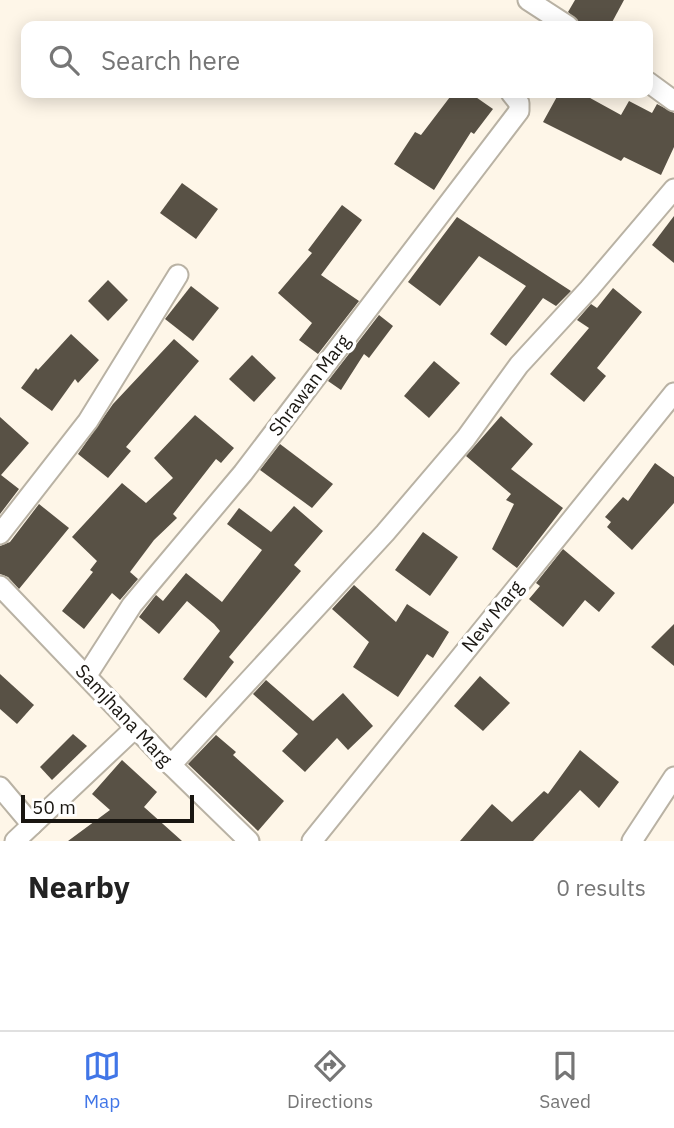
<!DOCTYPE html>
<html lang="en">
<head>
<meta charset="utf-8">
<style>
  :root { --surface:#fff; --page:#f2f2f2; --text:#222; --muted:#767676; --line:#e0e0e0; --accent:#4176e7 }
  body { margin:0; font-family:"IBM Plex Sans",sans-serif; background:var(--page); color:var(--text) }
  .scale { position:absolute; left:21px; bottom:18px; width:173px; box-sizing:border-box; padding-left:7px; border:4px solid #191611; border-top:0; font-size:19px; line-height:24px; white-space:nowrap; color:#191611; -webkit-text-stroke:5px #fff; paint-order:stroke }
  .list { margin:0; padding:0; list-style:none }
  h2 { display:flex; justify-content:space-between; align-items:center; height:91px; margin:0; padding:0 28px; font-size:30px }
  h2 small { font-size:23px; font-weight:400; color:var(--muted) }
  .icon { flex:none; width:38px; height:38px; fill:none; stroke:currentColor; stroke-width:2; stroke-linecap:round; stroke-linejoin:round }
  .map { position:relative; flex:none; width:674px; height:841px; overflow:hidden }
  .search { position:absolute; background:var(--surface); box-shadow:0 4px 18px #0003; left:21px; right:21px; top:21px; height:77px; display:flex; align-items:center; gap:18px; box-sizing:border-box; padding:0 24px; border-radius:14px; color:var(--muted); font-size:26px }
  .sheet { height:189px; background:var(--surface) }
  nav { display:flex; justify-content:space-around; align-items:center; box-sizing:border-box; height:98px; border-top:2px solid var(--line); background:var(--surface); font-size:19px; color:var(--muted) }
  nav a { display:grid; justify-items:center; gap:4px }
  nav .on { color:var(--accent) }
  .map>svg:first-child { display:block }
  .building { fill:#585145 }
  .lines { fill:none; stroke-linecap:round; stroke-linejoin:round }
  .street-casing { stroke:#b9b2a4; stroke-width:23 }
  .street { stroke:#fff; stroke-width:19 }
  .labels { text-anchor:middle; stroke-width:7; stroke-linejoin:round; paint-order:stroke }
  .street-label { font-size:19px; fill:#191611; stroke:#fff }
</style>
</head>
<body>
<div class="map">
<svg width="674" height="841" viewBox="0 0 674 841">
  <rect width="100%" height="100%" fill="#fef6e8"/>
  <g class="building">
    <path d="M 575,0 L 624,0 L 610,26 L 587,26 L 579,22 L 568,12 Z"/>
    <path d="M 453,93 L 470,93 L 493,109 L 474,134 L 471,132 L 434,190 L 394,164 L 415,132 L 421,135 Z"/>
    <path d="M 559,93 L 581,93 L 621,115 L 629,101 L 652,113 L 657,104 L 674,113 L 674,147 L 661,175 L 624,157 L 621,161 L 543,122 Z"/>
    <path d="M 182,183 L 218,209 L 196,239 L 160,213 Z"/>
    <path d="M 342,205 L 362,220 L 321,275 L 359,301 L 318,354 L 299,340 L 312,323 L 278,293 L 312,253 L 308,250 Z"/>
    <path d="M 674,216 L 674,263 L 652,245 Z"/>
    <path d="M 457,217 L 571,291 L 556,306 L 543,298 L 506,346 L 490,334 L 526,286 L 479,256 L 440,306 L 408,282 Z"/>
    <path d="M 108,280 L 128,300 L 108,321 L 88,301 Z"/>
    <path d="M 191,286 L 219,308 L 193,341 L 165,319 Z"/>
    <path d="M 613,288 L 642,312 L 597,368 L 606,376 L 584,402 L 550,374 L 589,328 L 577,320 L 591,304 L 597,308 Z"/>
    <path d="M 379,315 L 393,326 L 369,358 L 364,354 L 341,390 L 328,381 Z"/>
    <path d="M 71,334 L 99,360 L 78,383 L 75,379 L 52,411 L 21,388 L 36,368 L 38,370 Z"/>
    <path d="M 174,339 L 199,361 L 126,447 L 131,451 L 108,478 L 78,454 L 113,404 Z"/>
    <path d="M 252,355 L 276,378 L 254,402 L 229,379 Z"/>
    <path d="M 434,361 L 460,383 L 429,418 L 404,396 Z"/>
    <path d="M 195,415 L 234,448 L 221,463 L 216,459 L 173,514 L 177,518 L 154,540 L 130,572 L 138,579 L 120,600 L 112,593 L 84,629 L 62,611 L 93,572 L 90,570 L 97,561 L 72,537 L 122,483 L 146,503 L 173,478 L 154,458 Z"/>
    <path d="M 501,416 L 533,444 L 511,469 L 563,508 L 517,568 L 492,549 L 514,504 L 506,500 L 511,494 L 466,456 Z"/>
    <path d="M 0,417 L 29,443 L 1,475 L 19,489 L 0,514 Z"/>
    <path d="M 280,444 L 333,484 L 312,508 L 260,470 Z"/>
    <path d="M 655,463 L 674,477 L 674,503 L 632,550 L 607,527 L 611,522 L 605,517 L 623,497 L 628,501 Z"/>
    <path d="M 39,504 L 69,528 L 19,589 L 8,577 L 0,574 L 0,546 L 10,542 Z"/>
    <path d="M 294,506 L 323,531 L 294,565 L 301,571 L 229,657 L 234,662 L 206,698 L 183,679 L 220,631 L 214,624 L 187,601 L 159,634 L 139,617 L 156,595 L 163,601 L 186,573 L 222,602 L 262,550 L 227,524 L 239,508 L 271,532 Z"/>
    <path d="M 423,532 L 458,557 L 430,596 L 395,570 Z"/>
    <path d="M 563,549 L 615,593 L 599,612 L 585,600 L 563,627 L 529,599 L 540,586 L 536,583 Z"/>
    <path d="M 354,585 L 396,622 L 407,604 L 449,632 L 433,658 L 427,654 L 398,697 L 353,667 L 369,642 L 332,609 Z"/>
    <path d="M 674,624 L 674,666 L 651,647 Z"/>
    <path d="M 0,674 L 34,705 L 17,724 L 0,709 Z"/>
    <path d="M 480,676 L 510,703 L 483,731 L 454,706 Z"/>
    <path d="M 266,680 L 313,721 L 343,693 L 373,726 L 348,750 L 337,738 L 305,772 L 282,751 L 298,734 L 253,694 Z"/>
    <path d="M 73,734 L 87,746 L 52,780 L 40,767 Z"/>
    <path d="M 216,735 L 236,752 L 233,755 L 284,801 L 258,831 L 188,764 Z"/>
    <path d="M 580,750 L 619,782 L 599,808 L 580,790 L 533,841 L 460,841 L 492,804 L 512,822 L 544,791 L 548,794 Z"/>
    <path d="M 122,760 L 157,792 L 144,807 L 182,841 L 68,841 L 110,810 L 92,794 Z"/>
  </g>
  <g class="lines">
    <defs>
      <g id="street">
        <path d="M 528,0 L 568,26"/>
        <path d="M 648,82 L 674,101"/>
        <path d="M 0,534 L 88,421 L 178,275"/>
        <path d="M 0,586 L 171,765 L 249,841"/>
        <path d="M 87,675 L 132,605 L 243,473 L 519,111 L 519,103 L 511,93"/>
        <path d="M 171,765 L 385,533 L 466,438 L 519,365 L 589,289 L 674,189"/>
        <path d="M 0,787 L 32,825"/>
        <path d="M 15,841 L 135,728"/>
        <path d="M 312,841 L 674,393"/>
        <path d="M 632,841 L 674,777"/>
      </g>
    </defs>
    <use href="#street" class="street-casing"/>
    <use href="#street" class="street"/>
  </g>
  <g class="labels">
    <g class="street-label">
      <text transform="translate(309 385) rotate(-53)" y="7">Shrawan Marg</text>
      <text transform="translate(492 616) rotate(-51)" y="7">New Marg</text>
      <text transform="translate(124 715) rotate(47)" y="7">Samjhana Marg</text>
    </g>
  </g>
</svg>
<div class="scale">50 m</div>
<div class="search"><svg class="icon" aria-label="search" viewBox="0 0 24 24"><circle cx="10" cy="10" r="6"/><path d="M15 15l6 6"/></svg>Search here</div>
</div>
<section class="sheet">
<h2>Nearby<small>0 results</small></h2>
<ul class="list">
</ul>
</section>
<nav>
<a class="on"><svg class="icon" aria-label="map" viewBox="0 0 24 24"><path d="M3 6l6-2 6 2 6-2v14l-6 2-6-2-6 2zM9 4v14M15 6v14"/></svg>Map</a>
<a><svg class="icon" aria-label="directions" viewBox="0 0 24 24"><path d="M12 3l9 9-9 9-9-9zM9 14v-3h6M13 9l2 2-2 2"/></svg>Directions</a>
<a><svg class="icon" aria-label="saved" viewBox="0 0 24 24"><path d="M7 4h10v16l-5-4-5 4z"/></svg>Saved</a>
</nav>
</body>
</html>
